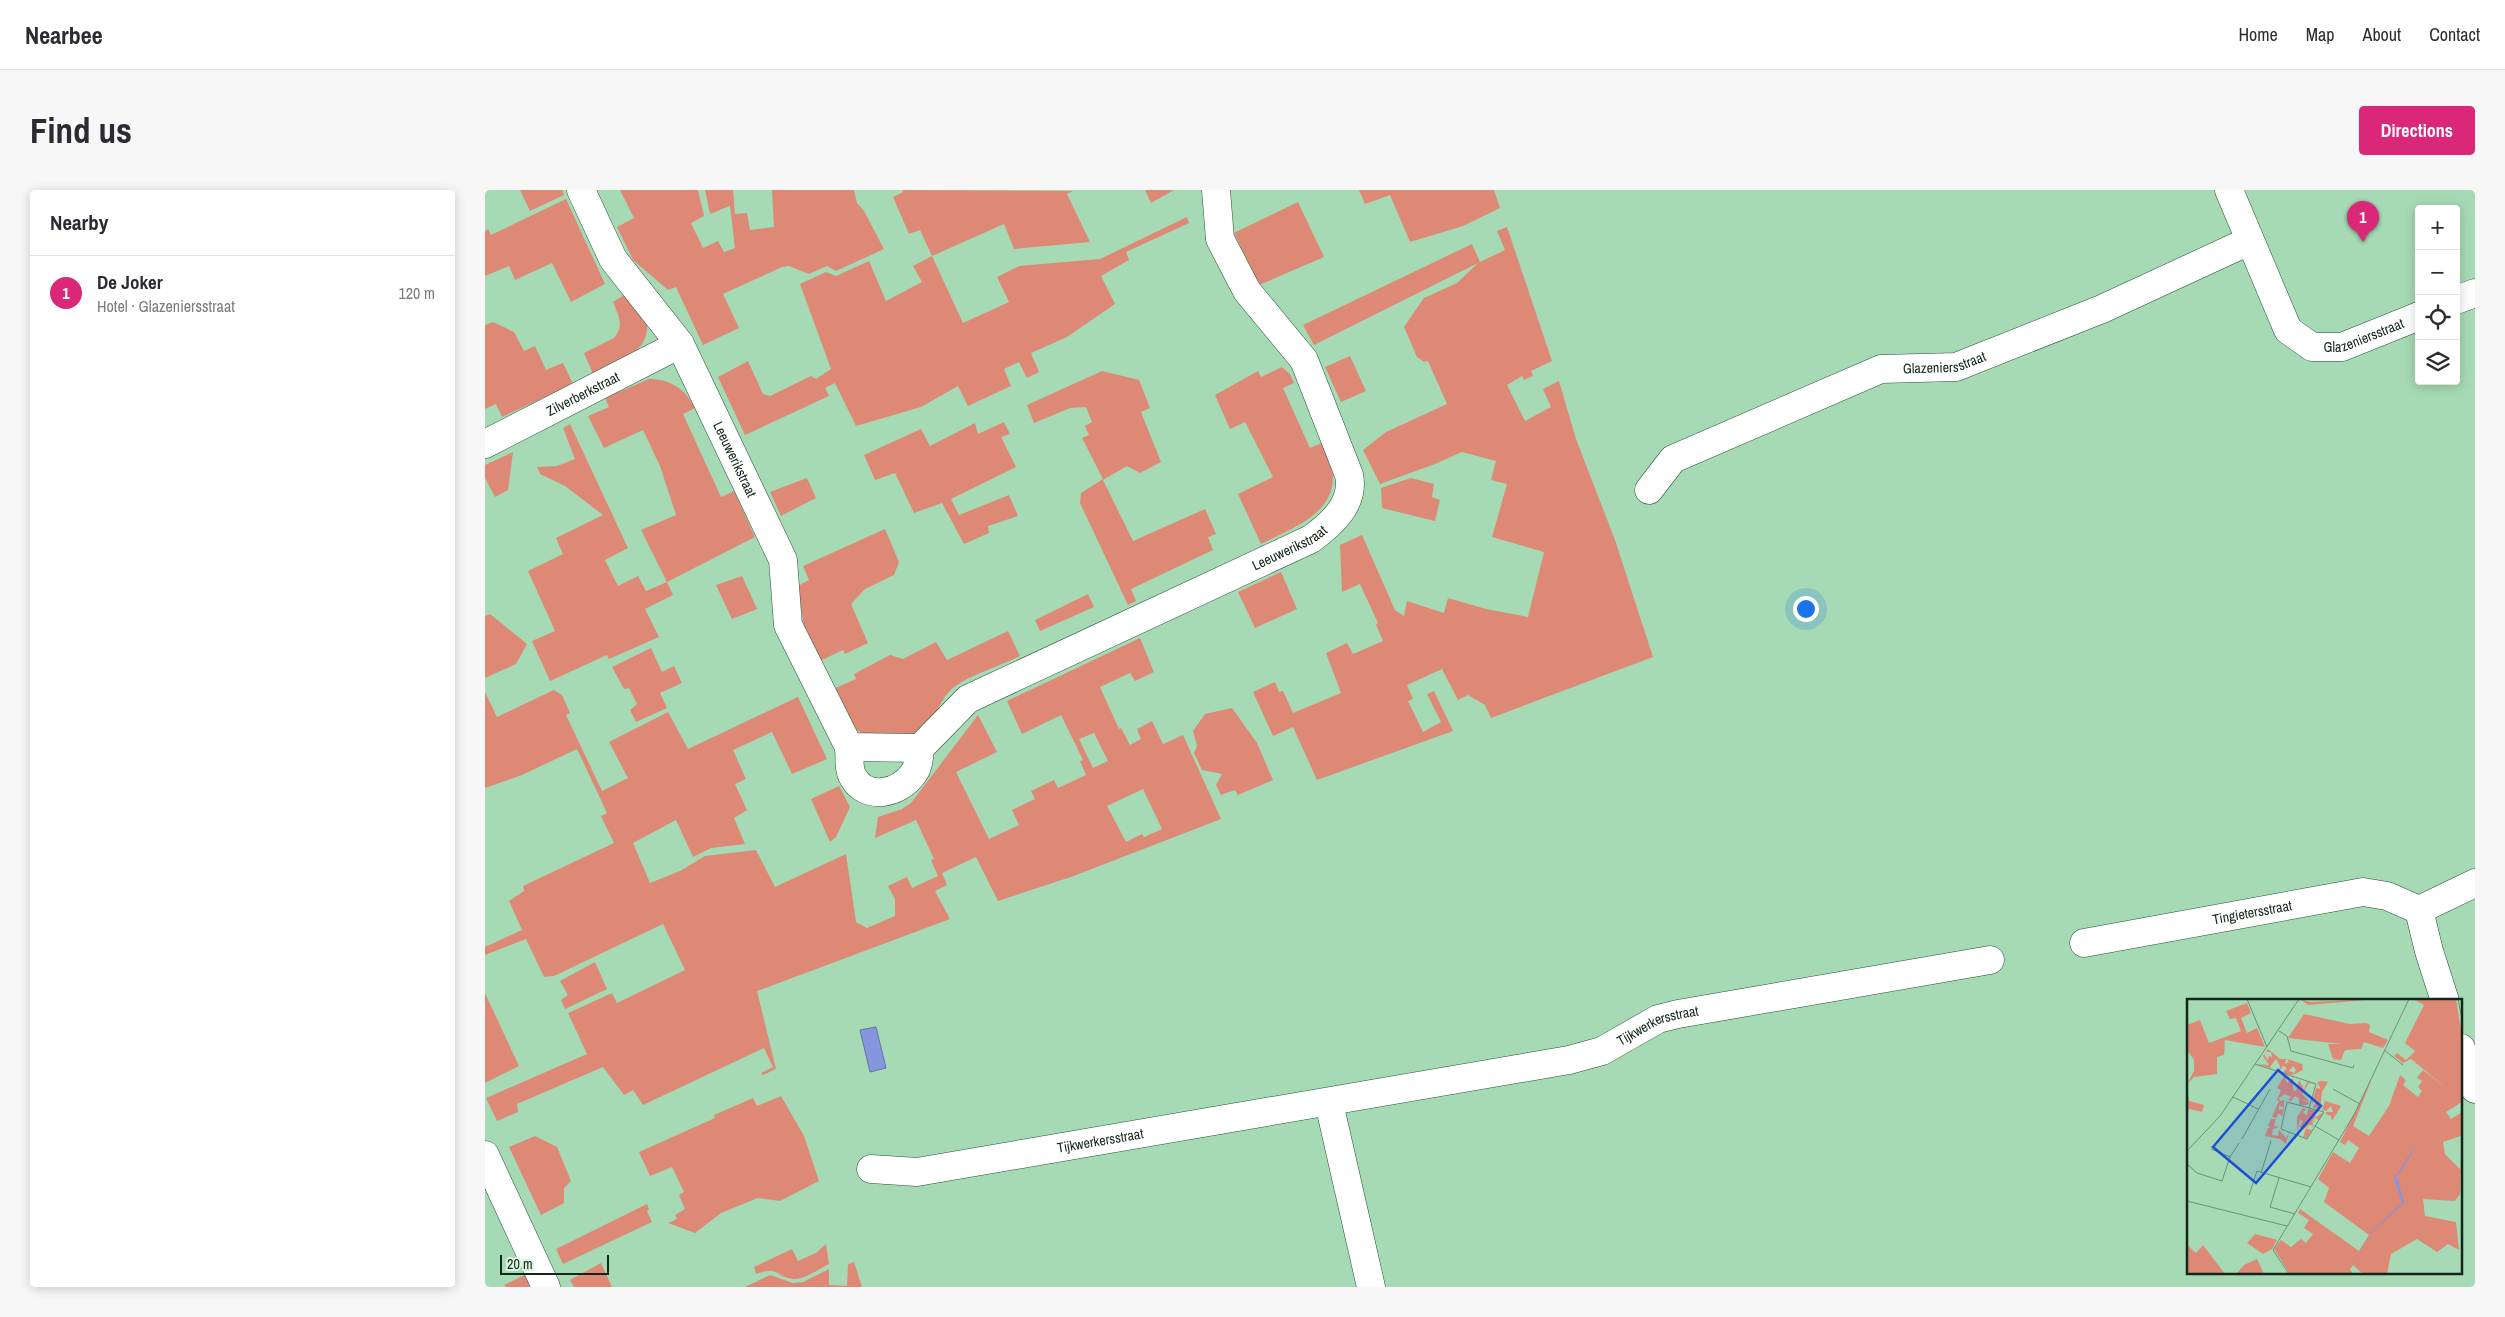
<!DOCTYPE html>
<html lang="en">
<head>
<meta charset="utf-8">
<style>
  :root { --surface:#fff; --page:#f7f7f7; --text:#2b2b33; --muted:#7c7c81; --line:#e1e1e2; --accent:#db2777 }
  body { margin:0; font-family:"Archivo Narrow",sans-serif; background:var(--page); color:var(--text) }
  .controls { position:absolute; right:15px; top:15px; display:grid; overflow:hidden; border-radius:5px; box-shadow:0 2px 12px #0003 }
  .controls button { width:45px; height:45px; display:grid; place-items:center; padding:0; border:0; border-bottom:1px solid var(--line); background:var(--surface); color:var(--text); font:25px sans-serif }
  .scale { position:absolute; left:15px; bottom:12px; width:109px; box-sizing:border-box; padding-left:5px; border:2px solid #122719; border-top:0; font-size:14px; line-height:18px; white-space:nowrap; color:#122719; -webkit-text-stroke:4px #daf4e0; paint-order:stroke }
  .you { position:absolute; left:1320px; top:418px; width:18px; height:18px; margin:-12px; border:4px solid #fff; border-radius:50%; background:#1a73e8; box-shadow:0 0 0 8px #1a73e833 }
  .badge { display:grid; place-items:center; width:32px; height:32px; border-radius:50%; background:var(--accent); color:#fff; font-size:16px; font-weight:700 }
  .pin { position:absolute; translate:-50% -41px; filter:drop-shadow(0 1px 2px #0008) }
  .pin::after { content:''; position:absolute; top:26px; width:18px; height:15px; background:inherit; clip-path:polygon(0 0,100% 0,50% 100%) }
  .list { margin:0; padding:0; list-style:none }
  h2 { display:flex; justify-content:space-between; align-items:center; height:65px; margin:0; padding:0 20px; font-size:21px }
  h2 small { font-size:16px; font-weight:400; color:var(--muted) }
  .list li { display:grid; grid-template-columns:32px 1fr auto; gap:15px; align-items:center; box-sizing:border-box; height:75px; padding:0 20px; border-top:1px solid var(--line) }
  .list b { display:block; font-size:19px; white-space:nowrap }
  .list p { margin:0; font-size:16px; white-space:nowrap; color:var(--muted) }
  .list em { font-size:16px; font-style:normal; color:var(--muted) }
  .icon { flex:none; width:28px; height:28px; fill:none; stroke:currentColor; stroke-width:2; stroke-linecap:round; stroke-linejoin:round }
  .map { position:relative; flex:none; width:1990px; height:1097px; overflow:hidden; border-radius:5px }
  header { display:flex; align-items:center; gap:30px; box-sizing:border-box; height:70px; padding:0 25px; background:var(--surface); border-bottom:1px solid var(--line) }
  header strong { font-size:24px }
  nav { display:flex; gap:28px; margin-inline-start:auto; font-size:18px }
  .intro { display:flex; align-items:center; justify-content:space-between; box-sizing:border-box; height:120px; padding:0 30px }
  h1 { margin:0; font-size:35px }
  .button { padding:12px 22px; border-radius:5px; background:var(--accent); color:#fff; font-size:18px; font-weight:700 }
  main { display:flex; gap:30px; padding:0 30px }
  aside { flex:1; background:var(--surface); border-radius:5px; box-shadow:0 2px 12px #0003 }
  .map>svg:first-child { display:block }
  .green { fill:#de8976; fill-rule:evenodd }
  .water { fill:#8595de; stroke:#6274a3 }
  .lines { fill:none; stroke-linecap:round; stroke-linejoin:round }
  .minor-casing { stroke:#225334; stroke-width:29 }
  .minor { stroke:#fff; stroke-width:28 }
  .labels { text-anchor:middle; stroke-width:5; stroke-linejoin:round; paint-order:stroke }
  .street-label { font-size:14px; fill:#122719; stroke:#daf4e0 }
  .inset-road { fill:none; stroke:#6b9276; stroke-width:1 }
  .view { fill:#1d4ed8; fill-opacity:0.15; stroke:#1d4ed8; stroke-width:2.5 }
  .inset-edge { fill:none; stroke:#122719; stroke-width:2.5 }
</style>
</head>
<body>
<header>
<strong>Nearbee</strong>
<nav><a>Home</a><a>Map</a><a>About</a><a>Contact</a></nav>
</header>
<div class="intro"><h1>Find us</h1><a class="button">Directions</a></div>
<main>
<aside>
<h2>Nearby<small></small></h2>
<ul class="list">
<li><span class="badge">1</span><div><b>De Joker</b><p>Hotel · Glazeniersstraat</p></div><em>120 m</em></li>
</ul>
</aside>
<div class="map">
<svg width="1990" height="1097" viewBox="0 0 1990 1097">
  <rect width="100%" height="100%" fill="#a6dab4"/>
  <g class="green">
    <path d="M 35,0 L 77,0 L 79,5 L 45,21 Z"/>
    <path d="M 135,0 L 213,0 L 219,26 L 206,33 L 218,58 L 233,51 L 239,62 L 250,58 L 245,16 L 225,24 L 220,0 L 248,0 L 250,24 L 262,23 L 265,40 L 289,37 L 287,0 L 369,0 L 372,13 L 379,21 L 399,59 L 351,81 L 342,76 L 324,84 L 304,76 L 297,77 L 238,104 L 254,138 L 218,155 L 191,97 L 183,100 L 148,70 L 132,37 L 149,28 Z"/>
    <path d="M 417,0 L 588,1 L 582,4 L 605,52 L 529,59 L 519,34 L 447,66 L 478,133 L 524,112 L 512,87 L 534,76 L 615,69 L 702,27 L 704,33 L 641,62 L 644,70 L 616,86 L 630,114 L 582,147 L 546,163 L 554,182 L 542,188 L 534,172 L 519,179 L 526,196 L 483,216 L 473,196 L 436,217 L 371,236 L 350,193 L 340,198 L 344,206 L 260,245 L 233,187 L 263,171 L 278,204 L 285,206 L 326,186 L 331,189 L 346,179 L 315,94 L 341,82 L 351,86 L 384,71 L 401,111 L 437,92 L 428,76 L 447,66 L 435,40 L 424,44 L 408,7 L 418,2 Z"/>
    <path d="M 660,0 L 689,0 L 666,13 Z"/>
    <path d="M 874,0 L 1009,0 L 1015,18 L 978,36 L 925,52 L 905,5 L 880,14 Z"/>
    <path d="M 81,9 L 120,94 L 86,112 L 67,73 L 30,90 L 24,76 L 0,86 L 0,41 L 3,39 L 6,45 Z"/>
    <path d="M 813,12 L 839,67 L 774,95 L 749,43 Z"/>
    <path d="M 1022,37 L 1067,171 L 1046,181 L 1048,186 L 1039,190 L 1037,186 L 1022,195 L 1040,231 L 1066,217 L 1058,199 L 1074,191 L 1091,249 L 1130,350 L 1168,467 L 1006,528 L 1000,515 L 983,505 L 973,510 L 957,479 L 922,495 L 928,509 L 923,511 L 938,542 L 956,532 L 942,504 L 949,501 L 968,541 L 832,590 L 808,537 L 788,546 L 768,502 L 790,492 L 794,502 L 798,501 L 808,523 L 856,503 L 841,463 L 862,453 L 868,464 L 898,451 L 891,435 L 893,433 L 875,394 L 857,402 L 855,355 L 877,345 L 910,420 L 919,426 L 922,411 L 959,423 L 963,408 L 1001,419 L 1043,427 L 1059,362 L 1007,347 L 1022,294 L 1006,290 L 1011,271 L 977,262 L 950,274 L 895,294 L 878,260 L 901,242 L 962,214 L 943,171 L 939,172 L 932,167 L 919,137 L 939,108 L 972,93 L 993,73 L 829,155 L 818,135 L 987,54 L 995,72 L 1020,60 L 1012,41 Z"/>
    <path d="M 141,104 L 162,133 C 165,164 130,173 108,184 L 99,163 L 129,148 C 140,136 133,125 128,112 Z"/>
    <path d="M 8,132 L 29,142 L 39,161 L 50,156 L 61,180 L 78,173 L 88,194 L 17,227 L 11,214 L 0,219 L 0,135 Z"/>
    <path d="M 865,166 L 881,201 L 856,212 L 840,177 Z"/>
    <path d="M 797,177 L 805,184 L 809,193 L 798,198 L 825,258 L 837,253 C 840,260 846,270 847,278 C 855,323 807,338 776,354 L 753,304 L 788,287 L 760,232 L 745,239 L 730,205 L 773,181 L 776,187 Z"/>
    <path d="M 617,181 L 654,190 L 665,218 L 656,222 L 676,272 L 655,283 L 642,276 L 618,290 L 648,351 L 720,319 L 731,344 L 723,347 L 728,360 L 646,399 L 651,411 L 643,415 L 595,313 L 596,303 L 618,289 L 597,248 L 604,245 L 600,236 L 607,232 L 601,217 L 585,218 L 549,233 L 542,215 Z"/>
    <path d="M 164,189 C 186,189 200,199 210,218 L 198,224 L 236,307 L 249,301 L 270,347 L 182,392 L 188,405 L 160,419 L 174,447 L 124,469 L 122,465 L 65,491 L 47,451 L 70,441 L 43,381 L 78,364 L 71,348 L 118,325 L 80,296 L 55,284 L 52,277 L 72,276 L 90,269 L 78,238 L 85,234 L 143,358 L 120,370 L 133,396 L 153,386 L 161,401 L 182,392 L 156,340 L 191,325 L 175,276 L 158,240 L 119,258 L 103,226 L 124,217 L 120,208 Z"/>
    <path d="M 519,232 L 525,244 L 516,247 L 531,277 L 466,309 L 474,325 L 524,305 L 533,326 L 503,336 L 504,343 L 479,354 L 457,313 L 429,323 L 410,283 L 390,290 L 379,265 L 436,239 L 445,256 L 490,233 L 493,244 Z"/>
    <path d="M 28,262 L 23,300 L 10,307 L 0,288 L 0,275 Z"/>
    <path d="M 322,288 L 331,308 L 296,326 L 285,302 Z"/>
    <path d="M 926,288 L 949,294 L 947,307 L 955,310 L 950,331 L 897,318 L 896,298 Z"/>
    <path d="M 400,339 L 414,372 L 409,385 L 380,399 L 366,414 L 383,453 L 360,464 L 358,460 L 335,471 L 320,444 L 313,396 L 324,390 L 318,376 Z"/>
    <path d="M 796,382 L 812,419 L 770,438 L 753,402 Z"/>
    <path d="M 257,386 L 272,419 L 247,429 L 231,395 Z"/>
    <path d="M 603,404 L 609,417 L 555,441 L 550,430 Z"/>
    <path d="M 5,424 L 42,454 L 31,474 L 0,488 L 0,426 Z"/>
    <path d="M 523,441 L 535,466 C 515,476 487,484 469,497 C 458,505 452,523 443,534 C 423,555 384,555 364,533 C 356,525 352,510 346,500 L 371,489 L 369,484 L 405,465 L 418,469 L 451,452 L 462,470 Z"/>
    <path d="M 655,448 L 669,482 L 650,491 L 645,483 L 615,497 L 634,539 L 636,538 L 645,555 L 656,549 L 652,539 L 667,531 L 678,554 L 698,545 L 736,629 L 586,687 L 513,711 L 491,667 L 457,683 L 462,695 L 450,701 L 465,729 L 272,801 L 291,879 L 278,885 L 276,883 L 288,877 L 279,858 L 158,915 L 148,900 L 139,905 L 118,877 L 32,914 L 33,922 L 12,931 L 1,908 L 102,864 L 83,823 L 127,803 L 132,813 L 200,780 L 178,734 L 69,786 L 59,787 L 41,749 L 0,765 L 0,757 L 37,740 L 24,711 L 39,701 L 38,696 L 129,653 L 116,626 L 122,623 L 92,559 L 37,585 L 0,598 L 0,502 L 12,527 L 69,500 L 77,505 L 85,523 L 81,525 L 117,601 L 143,588 L 124,552 L 183,522 L 203,559 L 313,507 L 342,569 L 307,584 L 287,542 L 248,560 L 261,589 L 250,594 L 262,620 L 249,628 L 260,654 L 226,658 L 208,667 L 191,630 L 148,653 L 165,693 L 195,681 L 220,666 L 271,660 L 290,697 L 361,664 L 371,732 L 382,738 L 410,726 L 410,709 L 403,696 L 422,687 L 427,698 L 453,686 L 446,670 L 449,669 L 431,630 L 390,648 L 393,627 L 417,619 L 426,613 L 493,525 L 512,562 L 471,582 L 504,649 L 534,635 L 527,620 L 550,609 L 546,601 L 569,590 L 573,598 L 601,585 L 595,571 L 598,570 L 576,525 L 537,544 L 522,511 ZM 609,543 L 623,571 L 608,578 L 594,549 ZM 658,599 L 677,639 L 659,647 L 657,644 L 641,652 L 622,616 Z"/>
    <path d="M 166,458 L 177,482 L 189,476 L 197,493 L 175,503 L 182,518 L 151,532 L 145,520 L 152,514 L 144,498 L 139,499 L 127,477 Z"/>
    <path d="M 747,518 L 772,553 L 788,590 L 753,605 L 750,600 L 736,605 L 731,595 L 737,584 L 717,580 L 709,563 L 712,556 L 708,541 L 720,524 Z"/>
    <path d="M 354,596 L 365,617 L 351,647 L 345,652 L 326,609 Z"/>
    <path d="M 110,772 L 122,799 L 80,819 L 76,810 L 83,805 L 75,791 Z"/>
    <path d="M 0,803 L 34,876 L 0,893 Z"/>
    <path d="M 296,906 L 319,946 L 334,991 L 295,1011 L 273,1008 L 236,1023 L 210,1043 L 183,1033 L 192,1029 L 190,1025 L 200,1019 L 194,1005 L 199,1002 L 187,977 L 165,986 L 154,962 L 230,928 L 229,925 L 268,908 L 272,916 Z"/>
    <path d="M 50,946 L 72,957 L 86,991 L 79,998 L 79,1013 L 56,1025 L 24,957 Z"/>
    <path d="M 162,1014 L 164,1019 L 162,1021 L 167,1032 L 78,1074 L 71,1059 Z"/>
    <path d="M 341,1054 L 344,1074 C 334,1079 319,1090 308,1089 C 290,1087 295,1076 271,1084 L 269,1077 L 307,1059 L 313,1071 L 331,1063 Z"/>
    <path d="M 369,1072 L 377,1097 L 260,1097 L 285,1085 L 308,1093 L 318,1092 L 344,1079 L 344,1095 L 362,1096 L 363,1074 Z"/>
    <path d="M 116,1073 L 127,1097 L 89,1097 L 85,1090 Z"/>
    <path d="M 44,1083 L 50,1097 L 21,1097 L 19,1095 Z"/>
  </g>
  <path class="water" d="M 391,837 L 401,878 L 385,882 L 375,840 Z"/>
  <g class="lines">
    <defs>
      <g id="minor">
        <path id="s1" d="M 96,0 L 128,69 L 195,154 L 298,370 L 303,435 L 364,557 L 435,558 L 483,509 L 826,349 C 847,334 870,313 864,285 L 819,170 L 762,101 L 735,49 L 731,0"/>
        <path id="s2" d="M 1744,0 L 1803,140 L 1827,157 L 1857,157 L 1934,126"/>
        <path d="M 1971,110 L 1990,103"/>
        <path id="s3" d="M 0,254 L 195,154"/>
        <path id="s4" d="M 1164,300 L 1188,269 L 1396,179 L 1471,177 L 1617,119 L 1764,51"/>
        <path d="M 364,557 C 365,566 363,579 368,587 C 381,611 414,604 428,584 C 434,577 434,567 435,558"/>
        <path d="M 1934,720 L 1944,761 L 1960,811"/>
        <path id="s5" d="M 1599,753 L 1878,702 L 1902,706 L 1934,720 L 1990,693"/>
        <path d="M 1976,858 L 1990,899"/>
        <path d="M 844,913 L 886,1097"/>
        <path d="M 0,965 L 61,1097"/>
        <path id="s6" d="M 386,979 L 432,982 L 1084,870 L 1117,861 L 1173,829 L 1193,824 L 1505,770"/>
      </g>
    </defs>
    <use href="#minor" class="minor-casing"/>
    <use href="#minor" class="minor"/>
  </g>
  <g class="labels">
    <g class="street-label">
      <text dy="5" stroke="none"><textPath href="#s2" startOffset="235">Glazeniersstraat</textPath></text>
      <text dy="5" stroke="none"><textPath href="#s4" startOffset="330">Glazeniersstraat</textPath></text>
      <text dy="5" stroke="none"><textPath href="#s3" startOffset="110">Zilverberkstraat</textPath></text>
      <text dy="5" stroke="none"><textPath href="#s1" startOffset="312">Leeuwerikstraat</textPath></text>
      <text dy="5" stroke="none"><textPath href="#s1" startOffset="1120">Leeuwerikstraat</textPath></text>
      <text dy="5" stroke="none"><textPath href="#s5" startOffset="171">Tingietersstraat</textPath></text>
      <text dy="5" stroke="none"><textPath href="#s6" startOffset="804">Tijkwerkersstraat</textPath></text>
      <text dy="5" stroke="none"><textPath href="#s6" startOffset="232">Tijkwerkersstraat</textPath></text>
    </g>
  </g>
  <g transform="translate(1702 809)">
    <rect width="275" height="275" fill="#a6dab4"/>
    <path d="M 113,0 L 123,3 L 190,0 L 121,6 ZM 226,0 L 269,0 L 271,12 L 275,37 L 275,103 L 259,113 L 264,120 L 275,113 L 273,195 L 268,202 L 236,200 L 238,217 L 269,223 L 272,251 L 261,245 L 250,253 L 230,240 L 204,255 L 200,275 L 176,275 L 166,266 L 163,271 L 167,275 L 103,275 L 87,250 L 94,241 L 104,248 L 114,240 L 119,244 L 126,235 L 117,229 L 122,221 L 111,214 L 113,210 L 172,252 L 182,236 L 137,203 L 142,189 L 131,180 L 146,153 L 163,164 L 172,149 L 161,141 L 158,146 L 153,143 L 186,77 L 166,127 L 182,137 L 202,107 L 213,76 L 219,81 L 216,86 L 231,98 L 235,92 L 231,88 L 235,82 L 230,79 L 236,71 L 259,89 L 224,60 L 216,64 L 207,57 L 210,54 L 219,61 L 228,52 L 218,44 L 237,6 ZM 274,137 L 274,170 L 273,170 L 258,155 L 256,143 ZM 60,4 L 64,14 L 54,19 L 60,34 L 70,29 L 78,48 L 38,41 L 37,56 L 30,58 L 30,75 L 7,78 L 0,85 L 7,72 L 7,61 L 0,51 L 0,26 L 13,21 L 22,44 L 54,32 L 49,19 L 43,20 L 39,12 ZM 117,15 L 163,25 L 179,24 L 183,26 L 182,33 L 201,41 L 196,49 L 177,43 L 174,50 L 158,51 L 154,61 L 146,60 L 141,45 L 155,45 L 101,39 ZM 81,50 L 93,60 L 99,60 L 98,65 L 102,63 L 100,60 L 115,65 L 116,71 L 106,76 L 109,71 L 106,67 L 102,72 L 107,74 L 105,76 L 95,74 L 100,69 L 96,67 L 92,72 L 93,67 L 89,60 L 83,68 L 86,70 L 71,65 L 82,66 L 76,57 L 77,55 L 81,61 L 82,57 L 85,58 L 84,53 L 79,53 ZM 97,77 L 100,84 L 106,79 L 106,91 L 109,92 L 112,81 L 117,90 L 120,83 L 127,85 L 122,84 L 115,95 L 122,102 L 113,101 L 122,103 L 121,106 L 112,106 L 112,99 L 108,97 L 104,102 L 101,101 L 104,98 L 98,95 L 92,99 L 93,102 L 97,101 L 97,109 L 92,106 L 92,111 L 97,110 L 95,118 L 92,114 L 89,119 L 85,118 L 92,102 L 90,101 L 94,91 L 90,89 ZM 136,82 L 141,83 L 135,93 L 133,110 L 126,108 L 131,100 L 125,104 L 129,89 L 134,90 L 130,83 ZM 1,94 L 2,102 L 17,106 L 15,113 L 2,110 L 0,115 ZM 138,102 L 154,107 L 145,122 L 144,117 L 139,115 L 139,113 L 146,113 L 144,107 L 139,112 L 135,111 ZM 116,109 L 119,110 L 116,114 L 120,116 L 121,110 L 132,112 L 127,115 L 130,118 L 136,113 L 132,121 L 124,116 L 128,119 L 125,123 L 131,121 L 125,124 L 127,126 L 125,129 L 126,126 L 121,126 L 120,130 L 125,131 L 120,139 L 116,138 L 120,127 L 117,130 L 112,128 L 116,122 L 113,121 L 110,133 L 110,118 ZM 84,120 L 89,120 L 87,127 L 92,128 L 86,130 L 85,136 L 91,137 L 92,131 L 99,139 L 102,134 L 99,145 L 93,140 L 78,137 L 81,129 L 84,128 L 81,127 ZM 68,235 L 87,240 L 90,241 L 85,250 L 76,255 L 60,244 ZM 0,246 L 9,254 L 16,246 L 38,275 L 0,275 ZM 70,260 L 77,275 L 49,275 L 57,266 Z" fill="#de8976" fill-rule="evenodd"/>
    <path d="M 230,144 L 221,161 L 209,179 L 211,181 L 217,204 L 184,234 L 160,275 L 184,233 L 215,204 L 207,180 Z" fill="#8595de"/>
    <path class="inset-road" d="M 60,0 L 80,48M 271,0 L 275,20M 92,32 L 100,37 L 104,52 L 166,69 L 167,66M 197,51 L 216,66M 68,65 L 129,85 L 122,109M 146,90 L 173,105M 46,98 L 71,110M 100,103 L 137,113 L 120,140 L 94,130 ZM 128,127 L 152,141M 55,140 L 83,90M 24,150 L 43,158M 0,152 L 33,117 L 112,0M 0,165 L 10,174 L 35,182 L 43,158 L 52,144M 74,174 L 84,142M 92,179 L 83,208 L 108,215M 62,196 L 70,172 L 124,188M 0,202 L 100,227M 102,275 L 86,251 L 168,114 L 222,0"/>
    <path class="view" d="M 91,71 L 134,107 L 69,184 L 26,148 Z"/>
    <rect width="275" height="275" class="inset-edge"/>
  </g>
</svg>
<div class="controls">
<button>+</button>
<button>−</button>
<button><svg class="icon" aria-label="locate" viewBox="0 0 24 24"><circle cx="12" cy="12" r="6"/><path d="M12 2v4M12 18v4M2 12h4M18 12h4"/></svg></button>
<button><svg class="icon" aria-label="layers" viewBox="0 0 24 24"><path d="M12 4l9 5-9 5-9-5zM3 14l9 5 9-5"/></svg></button>
</div>
<div class="scale">20 m</div>
<div class="you"></div>
<div class="pin badge" style="left:1878px;top:52px">1</div>
</div>
</main>
</body>
</html>
